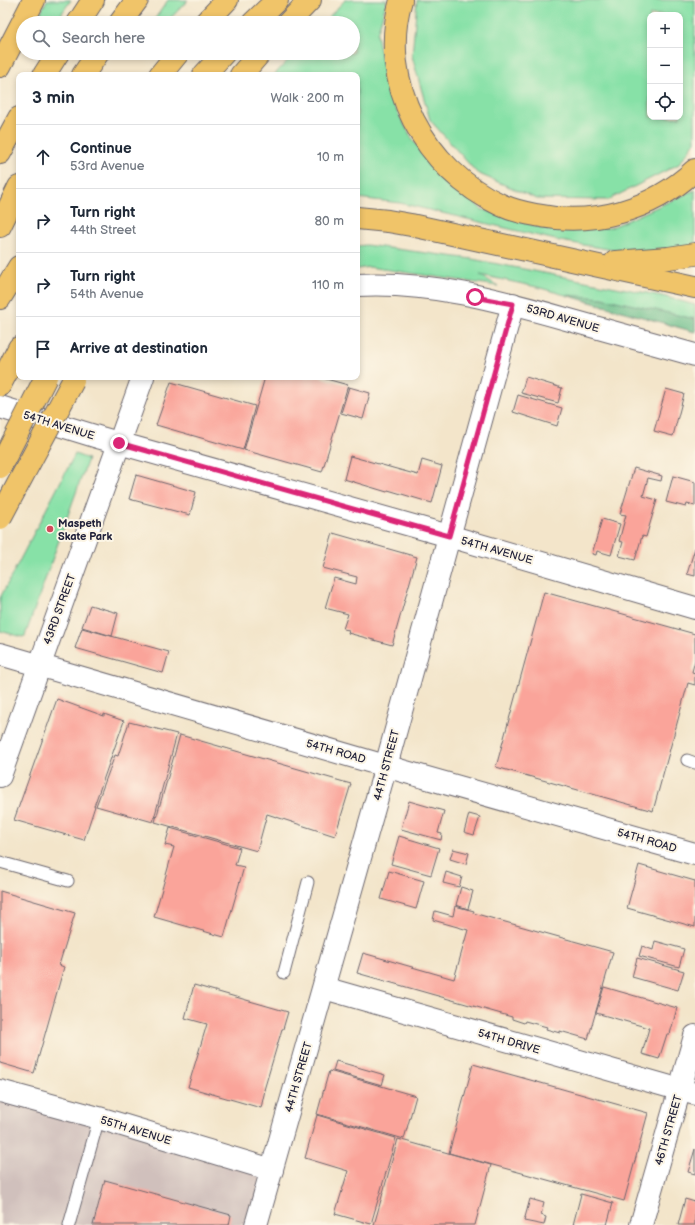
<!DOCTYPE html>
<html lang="en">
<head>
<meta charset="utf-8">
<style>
  :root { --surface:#fff; --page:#f6f6f7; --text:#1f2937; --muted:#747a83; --line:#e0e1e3 }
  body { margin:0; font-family:"Balsamiq Sans",sans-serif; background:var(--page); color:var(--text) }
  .controls { position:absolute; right:12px; top:12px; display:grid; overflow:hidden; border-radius:8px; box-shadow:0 2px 6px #0003 }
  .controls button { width:36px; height:36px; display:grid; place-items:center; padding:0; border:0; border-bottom:1px solid var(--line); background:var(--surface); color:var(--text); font:20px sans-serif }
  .stop { position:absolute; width:12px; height:12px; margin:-9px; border:3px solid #db2777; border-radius:50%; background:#fff }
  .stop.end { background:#db2777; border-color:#fff; box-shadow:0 1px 4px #0008 }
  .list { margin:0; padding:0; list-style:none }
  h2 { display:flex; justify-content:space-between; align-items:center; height:52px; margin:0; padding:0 16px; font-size:17px }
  h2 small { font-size:13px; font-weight:400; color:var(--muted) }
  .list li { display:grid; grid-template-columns:26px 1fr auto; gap:12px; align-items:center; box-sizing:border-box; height:64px; padding:0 16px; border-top:1px solid var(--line) }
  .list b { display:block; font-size:15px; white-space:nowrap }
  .list p { margin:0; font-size:13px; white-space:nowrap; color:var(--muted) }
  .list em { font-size:13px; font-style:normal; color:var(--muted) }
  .icon { flex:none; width:22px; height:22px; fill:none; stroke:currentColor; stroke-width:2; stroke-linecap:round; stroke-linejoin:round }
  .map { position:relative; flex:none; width:695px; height:1225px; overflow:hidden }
  .search { position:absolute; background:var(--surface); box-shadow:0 2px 6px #0003; left:16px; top:16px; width:344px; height:44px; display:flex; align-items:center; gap:10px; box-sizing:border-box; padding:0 14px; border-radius:22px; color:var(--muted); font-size:15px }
  .panel { position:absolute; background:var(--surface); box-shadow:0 2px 6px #0003; left:16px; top:72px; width:344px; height:308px; border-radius:8px }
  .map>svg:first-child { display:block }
  .industrial { fill:#d0c0bc }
  .green { fill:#87e1a7; stroke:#548271; fill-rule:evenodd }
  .forest { fill:#6dbf8c; stroke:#487064 }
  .building { fill:#faa49a }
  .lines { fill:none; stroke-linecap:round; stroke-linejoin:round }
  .service-casing { stroke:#6b666d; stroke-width:13 }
  .minor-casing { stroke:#6b666d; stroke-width:24 }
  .motorway-casing { stroke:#6b666d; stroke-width:24 }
  .service { stroke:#fff; stroke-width:11 }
  .minor { stroke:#fff; stroke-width:22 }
  .motorway { stroke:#f0c469; stroke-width:22 }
  .motorway-bridge-casing { stroke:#6b666d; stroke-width:24; stroke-linecap:butt }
  .motorway-bridge { stroke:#f0c469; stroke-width:22 }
  .route { stroke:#db2777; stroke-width:5 }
  .poi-dot { fill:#d1495b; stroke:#fcf5e5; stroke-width:1.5 }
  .labels { text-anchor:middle; stroke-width:4; stroke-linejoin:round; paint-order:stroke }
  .street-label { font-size:11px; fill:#22223b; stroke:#fcf5e5 }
  .poi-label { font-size:11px; font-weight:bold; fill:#22223b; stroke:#fcf5e5; text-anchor:start }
</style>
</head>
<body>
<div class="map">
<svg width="695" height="1225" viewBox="0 0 695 1225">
  <rect width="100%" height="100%" fill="#fcf5e5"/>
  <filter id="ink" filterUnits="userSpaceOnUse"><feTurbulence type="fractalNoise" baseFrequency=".025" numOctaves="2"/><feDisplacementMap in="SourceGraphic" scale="8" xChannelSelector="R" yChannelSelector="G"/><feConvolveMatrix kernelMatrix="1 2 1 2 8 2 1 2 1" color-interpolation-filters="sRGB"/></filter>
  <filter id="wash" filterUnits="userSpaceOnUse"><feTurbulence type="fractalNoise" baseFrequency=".012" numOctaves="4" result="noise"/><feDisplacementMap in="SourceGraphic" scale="16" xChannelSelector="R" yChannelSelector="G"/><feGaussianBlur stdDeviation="0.9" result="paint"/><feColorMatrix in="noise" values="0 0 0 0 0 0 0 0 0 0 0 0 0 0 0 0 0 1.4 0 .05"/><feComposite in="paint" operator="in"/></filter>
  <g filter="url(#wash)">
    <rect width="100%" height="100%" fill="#f3e5ca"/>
    <path class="industrial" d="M 0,1091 L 272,1170 L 257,1220 L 272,1225 L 0,1225 Z"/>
    <g class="green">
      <path d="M 47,0 L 71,0 L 55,23 L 35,23 Z"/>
      <path d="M 168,0 L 188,0 L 166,23 L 152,23 Z"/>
      <path d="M 345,0 L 387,0 L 377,34 L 388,95 L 414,142 L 481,209 L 539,227 L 610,228 L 695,190 L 695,248 L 643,255 L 560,241 L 400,203 L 357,198 L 357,75 L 274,75 L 295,53 L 353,53 L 353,23 L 323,23 Z"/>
      <path d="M 417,0 L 695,0 L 695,142 L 679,164 L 608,200 L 537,199 L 477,173 L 430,120 L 412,56 ZM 650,15 L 680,15 L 680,117 L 650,117 Z"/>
      <path d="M 366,245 L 472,259 L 662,296 L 695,305 L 695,332 L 537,287 L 480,275 L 498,286 L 369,267 L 357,269 L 357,246 Z"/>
      <path d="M 75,454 L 88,459 L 25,636 L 22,637 L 0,631 L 0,598 Z"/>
    </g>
    <path class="forest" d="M 566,295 L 603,298 L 695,319 L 695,332 Z"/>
    <g id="blocks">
      <g class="building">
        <path d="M 265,377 L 319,377 L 348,385 L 322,472 L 244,450 Z"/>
        <path d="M 526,377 L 562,388 L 558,403 L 521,393 Z"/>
        <path d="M 171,382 L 255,406 L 243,450 L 156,425 Z"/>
        <path d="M 349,387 L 370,393 L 363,419 L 341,413 Z"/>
        <path d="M 666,389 L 684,394 L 673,436 L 654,431 Z"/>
        <path d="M 518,395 L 562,408 L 557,426 L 513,412 Z"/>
        <path d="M 350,456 L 418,475 L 422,460 L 442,466 L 432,503 L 388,490 L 387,492 L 344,479 Z"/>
        <path d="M 634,468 L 662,476 L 661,481 L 648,478 L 643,496 L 657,500 L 646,537 L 642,536 L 635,560 L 619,556 L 623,542 L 619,541 L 626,515 L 620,514 Z"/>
        <path d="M 136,475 L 196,492 L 190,515 L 129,499 Z"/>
        <path d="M 673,476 L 695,482 L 695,506 L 687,504 L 686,507 L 666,502 Z"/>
        <path d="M 602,519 L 620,524 L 611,555 L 597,551 L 596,555 L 592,554 Z"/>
        <path d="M 333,533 L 417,557 L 392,645 L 348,633 L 349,630 L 343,629 L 348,614 L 325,608 L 334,578 L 356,584 L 357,577 L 323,568 Z"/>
        <path d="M 695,548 L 695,576 L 687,574 Z"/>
        <path d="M 544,592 L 695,634 L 695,660 L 692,672 L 695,673 L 695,685 L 688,683 L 653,811 L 496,767 Z"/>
        <path d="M 90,605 L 118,613 L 112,636 L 82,627 Z"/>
        <path d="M 82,628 L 169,652 L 163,673 L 75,648 Z"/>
        <path d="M 57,699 L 104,716 L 104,714 L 124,721 L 94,806 L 95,806 L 84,840 L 14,820 Z"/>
        <path d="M 129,722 L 177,734 L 153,822 L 96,806 L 115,755 L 118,756 Z"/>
        <path d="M 180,735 L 351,784 L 335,836 L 267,814 L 257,851 L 155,822 Z"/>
        <path d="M 409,801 L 444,811 L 438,833 L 442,834 L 441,840 L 401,829 Z"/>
        <path d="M 469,814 L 480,817 L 474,835 L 464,832 Z"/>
        <path d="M 170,828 L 240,848 L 235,865 L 244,867 L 224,937 L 154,917 L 174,847 L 165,845 Z"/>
        <path d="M 399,836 L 439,848 L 431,875 L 391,864 Z"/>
        <path d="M 453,849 L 469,853 L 466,864 L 450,859 Z"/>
        <path d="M 639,865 L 695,881 L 695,927 L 627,908 Z"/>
        <path d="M 389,871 L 424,881 L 416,909 L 381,899 Z"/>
        <path d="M 446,872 L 462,877 L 459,887 L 443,883 Z"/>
        <path d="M 461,887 L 473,891 L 468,909 L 456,905 Z"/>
        <path d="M 0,891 L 75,913 L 59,965 L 64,967 L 34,1073 L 0,1063 Z"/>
        <path d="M 455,906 L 474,911 L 473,913 L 613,952 L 588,1039 L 560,1031 L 560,1033 L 546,1029 L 547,1027 L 525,1021 L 524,1023 L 512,1019 L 512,1017 L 357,973 L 363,953 L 454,979 L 468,930 L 433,920 L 435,911 L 453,916 Z"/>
        <path d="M 655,941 L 684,949 L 679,967 L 639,956 L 642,946 L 653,950 Z"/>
        <path d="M 637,958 L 684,971 L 678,990 L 632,977 Z"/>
        <path d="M 194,985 L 288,1012 L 283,1029 L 282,1029 L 264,1090 L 265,1090 L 261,1108 L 188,1087 L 207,1024 L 185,1018 Z"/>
        <path d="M 604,987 L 677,1008 L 670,1034 L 667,1034 L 659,1059 L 642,1054 L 649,1028 L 596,1013 Z"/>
        <path d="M 336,1061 L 385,1075 L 382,1085 L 333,1071 Z"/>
        <path d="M 473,1064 L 648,1113 L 624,1201 L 449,1153 Z"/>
        <path d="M 329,1071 L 416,1096 L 404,1139 L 317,1114 Z"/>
        <path d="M 317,1115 L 396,1138 L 371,1224 L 335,1214 L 348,1171 L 305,1158 Z"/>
        <path d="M 398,1139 L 491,1165 L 475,1225 L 374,1225 Z"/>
        <path d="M 695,1149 L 695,1174 L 688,1172 Z"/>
        <path d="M 105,1180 L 231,1215 L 229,1225 L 93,1225 Z"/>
        <path d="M 581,1194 L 613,1203 L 607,1225 L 573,1225 Z"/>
        <path d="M 530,1199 L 544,1203 L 541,1215 L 546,1217 L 544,1225 L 524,1221 Z"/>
        <path d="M 685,1199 L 695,1202 L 695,1225 L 678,1225 Z"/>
      </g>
    </g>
  </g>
  <g filter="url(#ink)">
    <use href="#blocks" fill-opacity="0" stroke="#6b666d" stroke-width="1"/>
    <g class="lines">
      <defs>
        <g id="service">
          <path d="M 687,760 L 695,763"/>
          <path d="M 0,862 L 68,881"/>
          <path d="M 284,973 L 308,882"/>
          <path d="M 69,1225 L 99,1118"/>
        </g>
        <g id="minor">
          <path d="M 357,285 C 428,281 499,300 566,319 C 609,331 652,343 695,355"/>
          <path d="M 0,407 L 101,438 L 449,536 L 695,608"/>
          <path d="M 0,654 L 406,772 L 695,854"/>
          <path d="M 0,776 L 143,377"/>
          <path d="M 324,988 L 695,1094"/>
          <path d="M 0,1091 L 99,1118 L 272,1170"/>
          <path d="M 256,1225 L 386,766 L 513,304"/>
          <path d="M 641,1225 L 695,1036"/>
        </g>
        <g id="motorway">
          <path d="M 401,0 C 377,82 425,170 501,205 C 512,210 524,213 536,215 C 593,227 652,210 695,170"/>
          <path d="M 78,23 L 93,0"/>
          <path d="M 120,23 L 137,0"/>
          <path d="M 205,23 L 227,0"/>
          <path d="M 253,23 L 277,0"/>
          <path d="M 288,23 L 310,0"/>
          <path d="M 0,66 L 34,0"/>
          <path d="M 44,75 L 58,53"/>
          <path d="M 83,75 L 98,53"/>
          <path d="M 160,75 L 178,53"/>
          <path d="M 204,75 L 224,53"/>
          <path d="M 241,75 L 260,53"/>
          <path d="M 0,153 L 19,118"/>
          <path d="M 357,218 L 388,221 L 411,225 L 695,287"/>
          <path d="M 0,226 L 19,187"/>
          <path d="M 615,262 L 668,258 L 695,254"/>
          <path d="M 0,298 L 19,267"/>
          <path d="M 0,385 L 19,348"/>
        </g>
      </defs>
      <use href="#service" class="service-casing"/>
      <use href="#minor" class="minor-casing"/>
      <use href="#motorway" class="motorway-casing"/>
      <use href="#service" class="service"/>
      <use href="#minor" class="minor"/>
      <use href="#motorway" class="motorway"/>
      <defs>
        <g id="motorway-bridge">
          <path d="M 0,467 L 46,377"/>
          <path d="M 0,518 L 73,381"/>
        </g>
      </defs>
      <use href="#motorway-bridge" class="motorway-bridge-casing"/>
      <use href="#motorway-bridge" class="motorway-bridge"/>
    </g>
  </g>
  <g class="lines" filter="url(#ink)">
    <path class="route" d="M 119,443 L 449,536 L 513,304 L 475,297"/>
  </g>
  <circle class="poi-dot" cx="50" cy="529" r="4"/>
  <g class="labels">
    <g class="street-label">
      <text transform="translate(563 318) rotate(16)" y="4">53RD AVENUE</text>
      <text transform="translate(59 425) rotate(17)" y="4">54TH AVENUE</text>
      <text transform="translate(497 550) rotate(16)" y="4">54TH AVENUE</text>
      <text transform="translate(59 609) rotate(-70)" y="4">43RD STREET</text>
      <text transform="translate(336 751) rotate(16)" y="4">54TH ROAD</text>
      <text transform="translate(386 765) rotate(-75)" y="4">44TH STREET</text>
      <text transform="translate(647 840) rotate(16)" y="4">54TH ROAD</text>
      <text transform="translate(509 1041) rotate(16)" y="4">54TH DRIVE</text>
      <text transform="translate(298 1077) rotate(-74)" y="4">44TH STREET</text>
      <text transform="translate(136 1130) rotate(17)" y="4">55TH AVENUE</text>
      <text transform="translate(668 1130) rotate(-74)" y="4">46TH STREET</text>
    </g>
    <g class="poi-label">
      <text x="58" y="527">Maspeth<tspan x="58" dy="13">Skate Park</tspan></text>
    </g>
  </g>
</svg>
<div class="controls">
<button>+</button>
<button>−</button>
<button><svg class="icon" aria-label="locate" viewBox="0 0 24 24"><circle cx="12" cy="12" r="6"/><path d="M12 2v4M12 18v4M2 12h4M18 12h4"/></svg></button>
</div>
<div class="stop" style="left:475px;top:297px"></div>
<div class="stop end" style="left:119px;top:443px"></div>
<div class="search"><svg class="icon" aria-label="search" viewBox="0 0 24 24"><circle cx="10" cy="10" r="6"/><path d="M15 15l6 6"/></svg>Search here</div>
<section class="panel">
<h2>3 min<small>Walk · 200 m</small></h2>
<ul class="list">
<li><svg class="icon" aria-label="ahead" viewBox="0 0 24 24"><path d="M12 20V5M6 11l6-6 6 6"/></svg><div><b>Continue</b><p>53rd Avenue</p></div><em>10 m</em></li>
<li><svg class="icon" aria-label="right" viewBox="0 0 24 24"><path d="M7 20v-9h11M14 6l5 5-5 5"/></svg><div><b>Turn right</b><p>44th Street</p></div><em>80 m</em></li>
<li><svg class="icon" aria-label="right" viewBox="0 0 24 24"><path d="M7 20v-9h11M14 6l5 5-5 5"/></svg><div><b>Turn right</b><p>54th Avenue</p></div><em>110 m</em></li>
<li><svg class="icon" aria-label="arrive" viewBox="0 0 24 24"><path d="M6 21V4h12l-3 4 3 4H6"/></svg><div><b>Arrive at destination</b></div></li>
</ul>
</section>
</div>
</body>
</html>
